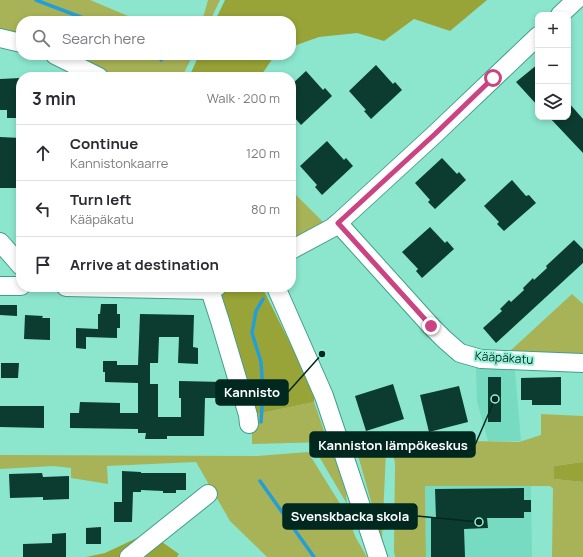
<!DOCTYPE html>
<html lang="en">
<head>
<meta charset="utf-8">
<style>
  :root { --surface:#fff; --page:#f2f2f3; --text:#2b2b33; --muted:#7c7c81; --line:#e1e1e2 }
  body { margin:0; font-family:Manrope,sans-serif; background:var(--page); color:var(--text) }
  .controls { position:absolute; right:12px; top:12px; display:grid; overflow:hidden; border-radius:8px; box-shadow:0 2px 6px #0003 }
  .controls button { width:36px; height:36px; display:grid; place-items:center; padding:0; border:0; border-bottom:1px solid var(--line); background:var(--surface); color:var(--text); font:20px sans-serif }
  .stop { position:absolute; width:12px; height:12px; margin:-9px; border:3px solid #ca4383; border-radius:50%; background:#fff }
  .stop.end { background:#ca4383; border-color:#fff; box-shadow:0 1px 4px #0008 }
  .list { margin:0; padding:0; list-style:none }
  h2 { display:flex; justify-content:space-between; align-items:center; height:52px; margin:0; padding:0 16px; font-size:17px }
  h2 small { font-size:13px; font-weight:400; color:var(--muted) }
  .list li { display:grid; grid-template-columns:26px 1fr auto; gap:12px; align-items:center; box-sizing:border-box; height:56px; padding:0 16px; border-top:1px solid var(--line) }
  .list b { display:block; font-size:15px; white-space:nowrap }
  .list p { margin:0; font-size:13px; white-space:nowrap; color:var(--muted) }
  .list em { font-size:13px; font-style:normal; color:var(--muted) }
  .icon { flex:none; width:22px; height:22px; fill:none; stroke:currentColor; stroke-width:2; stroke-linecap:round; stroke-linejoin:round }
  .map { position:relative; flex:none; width:583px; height:557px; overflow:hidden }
  .search { position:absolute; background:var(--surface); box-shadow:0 2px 6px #0003; left:16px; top:16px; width:280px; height:44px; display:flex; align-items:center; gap:10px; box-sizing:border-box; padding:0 14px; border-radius:16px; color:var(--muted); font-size:15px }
  .panel { position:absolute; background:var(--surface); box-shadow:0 2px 6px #0003; left:16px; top:72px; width:280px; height:220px; border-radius:16px }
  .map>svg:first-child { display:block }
  .built { fill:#77dbc2 }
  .green { fill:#a8b357 }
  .forest { fill:#98a437 }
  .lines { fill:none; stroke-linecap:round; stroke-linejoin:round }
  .stream { stroke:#239fd8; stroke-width:3.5 }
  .building { fill:#0c3b30 }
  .minor-casing { stroke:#439e88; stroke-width:20 }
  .minor { stroke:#fff; stroke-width:18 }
  .route { stroke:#ca4383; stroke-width:5 }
  .labels { text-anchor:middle; stroke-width:4; stroke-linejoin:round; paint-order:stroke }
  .street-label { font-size:12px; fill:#00281f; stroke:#9af4db }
  .leader { fill:none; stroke:#00281f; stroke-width:1.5 }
  .callout-dot { fill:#00281f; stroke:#9af4db; stroke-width:1.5 }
  .callout { fill:#00281f; stroke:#00281f; stroke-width:1.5 }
  .callout-label { font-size:13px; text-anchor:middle; font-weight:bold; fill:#fff }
</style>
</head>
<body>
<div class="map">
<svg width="583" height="557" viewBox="0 0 583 557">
  <rect width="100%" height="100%" fill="#8ce6ce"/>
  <g class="built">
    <path d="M 476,368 L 515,370 L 521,441 L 488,441 L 477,402 Z"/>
    <path d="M 425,486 L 531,486 L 532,557 L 426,557 Z"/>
  </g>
  <g class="green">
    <path d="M 0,0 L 90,0 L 140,21 L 21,21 L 21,37 L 0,32 Z"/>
    <path d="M 208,0 L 220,0 L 210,21 L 202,21 Z"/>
    <path d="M 66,55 L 193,55 L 182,77 L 112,77 Z"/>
    <path d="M 291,190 L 323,222 L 291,241 Z"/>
    <path d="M 572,294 L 583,304 L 583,354 L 509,352 Z"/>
    <path d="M 314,402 L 328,442 L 252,444 L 252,415 Z"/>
    <path d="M 541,414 L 583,416 L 583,462 L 554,466 L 554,479 L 583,482 L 583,557 L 552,557 L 553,488 L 550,486 L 425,486 L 426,557 L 395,557 L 394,551 L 395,463 L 391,446 L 370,444 L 422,440 L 519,442 L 541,435 Z"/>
    <path d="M 386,451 L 382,540 L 357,452 Z"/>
    <path d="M 308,452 L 347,515 L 356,538 L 367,557 L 267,557 L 230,521 L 196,462 L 107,466 L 108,484 L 71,478 L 71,468 L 53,466 L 0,469 L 0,455 L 7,455 L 257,456 Z"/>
    <path d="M 333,452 L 346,493 L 347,504 L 317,453 Z"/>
  </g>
  <g class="forest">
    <path d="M 225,0 L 487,0 L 450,31 L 414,19 L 384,41 L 357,33 L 319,37 L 291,47 L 291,21 L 215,21 Z"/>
    <path d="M 199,55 L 275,55 L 260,77 L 189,77 Z"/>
    <path d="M 232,287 L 262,287 L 314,391 L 314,402 L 252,415 L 220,292 Z"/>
    <path d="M 583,462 L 583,482 L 554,479 L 554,466 Z"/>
    <path d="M 139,537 L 146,545 L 162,542 L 179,554 L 177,557 L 145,557 L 136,547 L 123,557 L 86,557 L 105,553 Z"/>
  </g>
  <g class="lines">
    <g class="stream">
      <path d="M 36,0 L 91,21"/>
      <path d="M 159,55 L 161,60"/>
      <path d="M 261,422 L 263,393 L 261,362 L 252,333 L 256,311 L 263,299"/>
      <path d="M 260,481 L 314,557"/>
    </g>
  </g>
  <g class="building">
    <path d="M 538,64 L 538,106 L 516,82 Z"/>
    <path d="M 376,65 L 393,84 L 395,82 L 402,90 L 371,119 L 364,111 L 366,110 L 349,91 Z"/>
    <path d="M 306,71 L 323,90 L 325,88 L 332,96 L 301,125 L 294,117 L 296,116 L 291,110 L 291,85 Z"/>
    <path d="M 21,78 L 21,118 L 7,118 L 7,110 L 0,110 L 0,79 Z"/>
    <path d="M 568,102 L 583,119 L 583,153 L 549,117 L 568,117 Z"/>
    <path d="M 0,137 L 21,138 L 21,188 L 0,188 Z"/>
    <path d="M 327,141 L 344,160 L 346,158 L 353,166 L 322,195 L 315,187 L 317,185 L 300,166 Z"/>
    <path d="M 442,158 L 457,174 L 459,172 L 466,180 L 435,209 L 428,202 L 430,200 L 415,183 Z"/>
    <path d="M 512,180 L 526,196 L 529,195 L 536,203 L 504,231 L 497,224 L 499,222 L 484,206 Z"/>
    <path d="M 430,227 L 445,243 L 447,241 L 454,249 L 422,278 L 416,271 L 418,269 L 402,252 Z"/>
    <path d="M 574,240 L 583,249 L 583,263 L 496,343 L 483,328 L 502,311 L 500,309 L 509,300 L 511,302 L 524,290 L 523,288 L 533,278 L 534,280 L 547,268 L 546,266 Z"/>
    <path d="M 101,304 L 117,304 L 117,314 L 120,314 L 120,328 L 117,328 L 117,338 L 86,337 L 86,349 L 76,348 L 76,328 L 98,329 L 98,314 L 100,314 Z"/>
    <path d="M 0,305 L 17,305 L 17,316 L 0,315 Z"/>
    <path d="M 140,314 L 194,315 L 193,347 L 198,348 L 198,364 L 178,363 L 179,337 L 159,337 L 158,363 L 150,363 L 150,384 L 158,384 L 158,417 L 181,417 L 181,398 L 179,398 L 179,381 L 223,382 L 223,398 L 205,398 L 204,436 L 167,436 L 167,439 L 145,439 L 146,433 L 138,433 L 138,429 L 70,428 L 70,413 L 79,413 L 80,402 L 120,403 L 120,413 L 138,413 L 138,383 L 105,382 L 105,372 L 103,372 L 103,361 L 117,361 L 117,365 L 138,365 Z"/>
    <path d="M 25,315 L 43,316 L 42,318 L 50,318 L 50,340 L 24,339 Z"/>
    <path d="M 1,363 L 19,363 L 18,378 L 1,378 Z"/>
    <rect x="488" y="377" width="13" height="45"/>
    <path d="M 561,377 L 561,405 L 532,405 L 532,400 L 521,400 L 521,378 Z"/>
    <path d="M 393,384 L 404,419 L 366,431 L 355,396 Z"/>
    <path d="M 459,386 L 468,422 L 429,432 L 420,395 Z"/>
    <path d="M 0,406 L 44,406 L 44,428 L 0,427 Z"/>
    <path d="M 122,471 L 141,472 L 141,473 L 186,473 L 186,490 L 176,490 L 176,493 L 163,493 L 163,491 L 141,490 L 141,492 L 133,492 L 132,522 L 114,522 L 114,502 L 122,502 Z"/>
    <path d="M 42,473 L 43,477 L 69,476 L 69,499 L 43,500 L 43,497 L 10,498 L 9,474 Z"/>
    <path d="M 524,488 L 524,500 L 531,500 L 531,512 L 524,512 L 524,518 L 487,518 L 488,528 L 464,529 L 465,557 L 431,557 L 431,518 L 436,518 L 435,489 Z"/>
    <path d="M 101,527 L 101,544 L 86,544 L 86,528 Z"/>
    <path d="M 66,533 L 66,557 L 23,557 L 23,544 L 52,543 L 52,534 Z"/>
  </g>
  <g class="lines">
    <defs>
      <g id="minor">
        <path d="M 560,15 L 576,0"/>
        <path d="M 0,38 L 21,43"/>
        <path d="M 55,55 L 99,77"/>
        <path d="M 338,223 L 431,326 L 444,339 L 460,353 L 481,359 L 583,363"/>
        <path d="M 0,242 L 21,266"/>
        <path d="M 291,250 L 332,228 L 338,223 L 435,134 L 538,36"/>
        <path d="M 0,286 L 21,286"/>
        <path d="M 66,287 L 210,290 L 217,287"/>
        <path d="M 276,287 L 324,396 L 378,557"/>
        <path d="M 210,290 L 220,321 L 248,415 L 249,424"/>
        <path d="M 129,557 L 208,494"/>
      </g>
    </defs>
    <use href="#minor" class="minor-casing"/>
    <use href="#minor" class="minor"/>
  </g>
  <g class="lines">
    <path class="route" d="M 431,326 L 338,223 L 435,134 L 493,78"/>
  </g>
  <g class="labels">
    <g class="street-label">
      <text transform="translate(504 358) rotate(4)" y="4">Kääpäkatu</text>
    </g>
  </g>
  <path class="leader" d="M322 354L288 392M495 399L475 445M479 522L417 516"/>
  <g class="callout-dot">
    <circle cx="322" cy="354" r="4"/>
    <circle cx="495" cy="399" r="4"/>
    <circle cx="479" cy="522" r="4"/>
  </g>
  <g class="callout">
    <rect x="216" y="380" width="72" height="25" rx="4"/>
    <rect x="310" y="432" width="165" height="25" rx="4"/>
    <rect x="283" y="504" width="134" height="25" rx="4"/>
  </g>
  <g class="callout-label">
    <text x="252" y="397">Kannisto</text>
    <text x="393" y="450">Kanniston lämpökeskus</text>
    <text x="350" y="521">Svenskbacka skola</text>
  </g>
</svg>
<div class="controls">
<button>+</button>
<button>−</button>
<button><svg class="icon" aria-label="layers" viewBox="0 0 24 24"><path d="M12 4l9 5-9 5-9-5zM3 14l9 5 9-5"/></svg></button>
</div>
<div class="stop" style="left:493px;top:78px"></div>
<div class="stop end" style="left:431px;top:326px"></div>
<div class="search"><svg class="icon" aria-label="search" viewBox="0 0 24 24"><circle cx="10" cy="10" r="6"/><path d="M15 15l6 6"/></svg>Search here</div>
<section class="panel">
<h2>3 min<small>Walk · 200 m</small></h2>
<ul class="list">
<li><svg class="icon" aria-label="ahead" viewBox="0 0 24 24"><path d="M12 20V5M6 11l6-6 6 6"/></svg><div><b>Continue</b><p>Kannistonkaarre</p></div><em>120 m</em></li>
<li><svg class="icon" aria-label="left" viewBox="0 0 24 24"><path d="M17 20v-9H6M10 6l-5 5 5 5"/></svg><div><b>Turn left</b><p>Kääpäkatu</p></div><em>80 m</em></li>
<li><svg class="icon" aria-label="arrive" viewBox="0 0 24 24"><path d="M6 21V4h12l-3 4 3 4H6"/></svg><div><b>Arrive at destination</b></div></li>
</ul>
</section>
</div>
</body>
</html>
